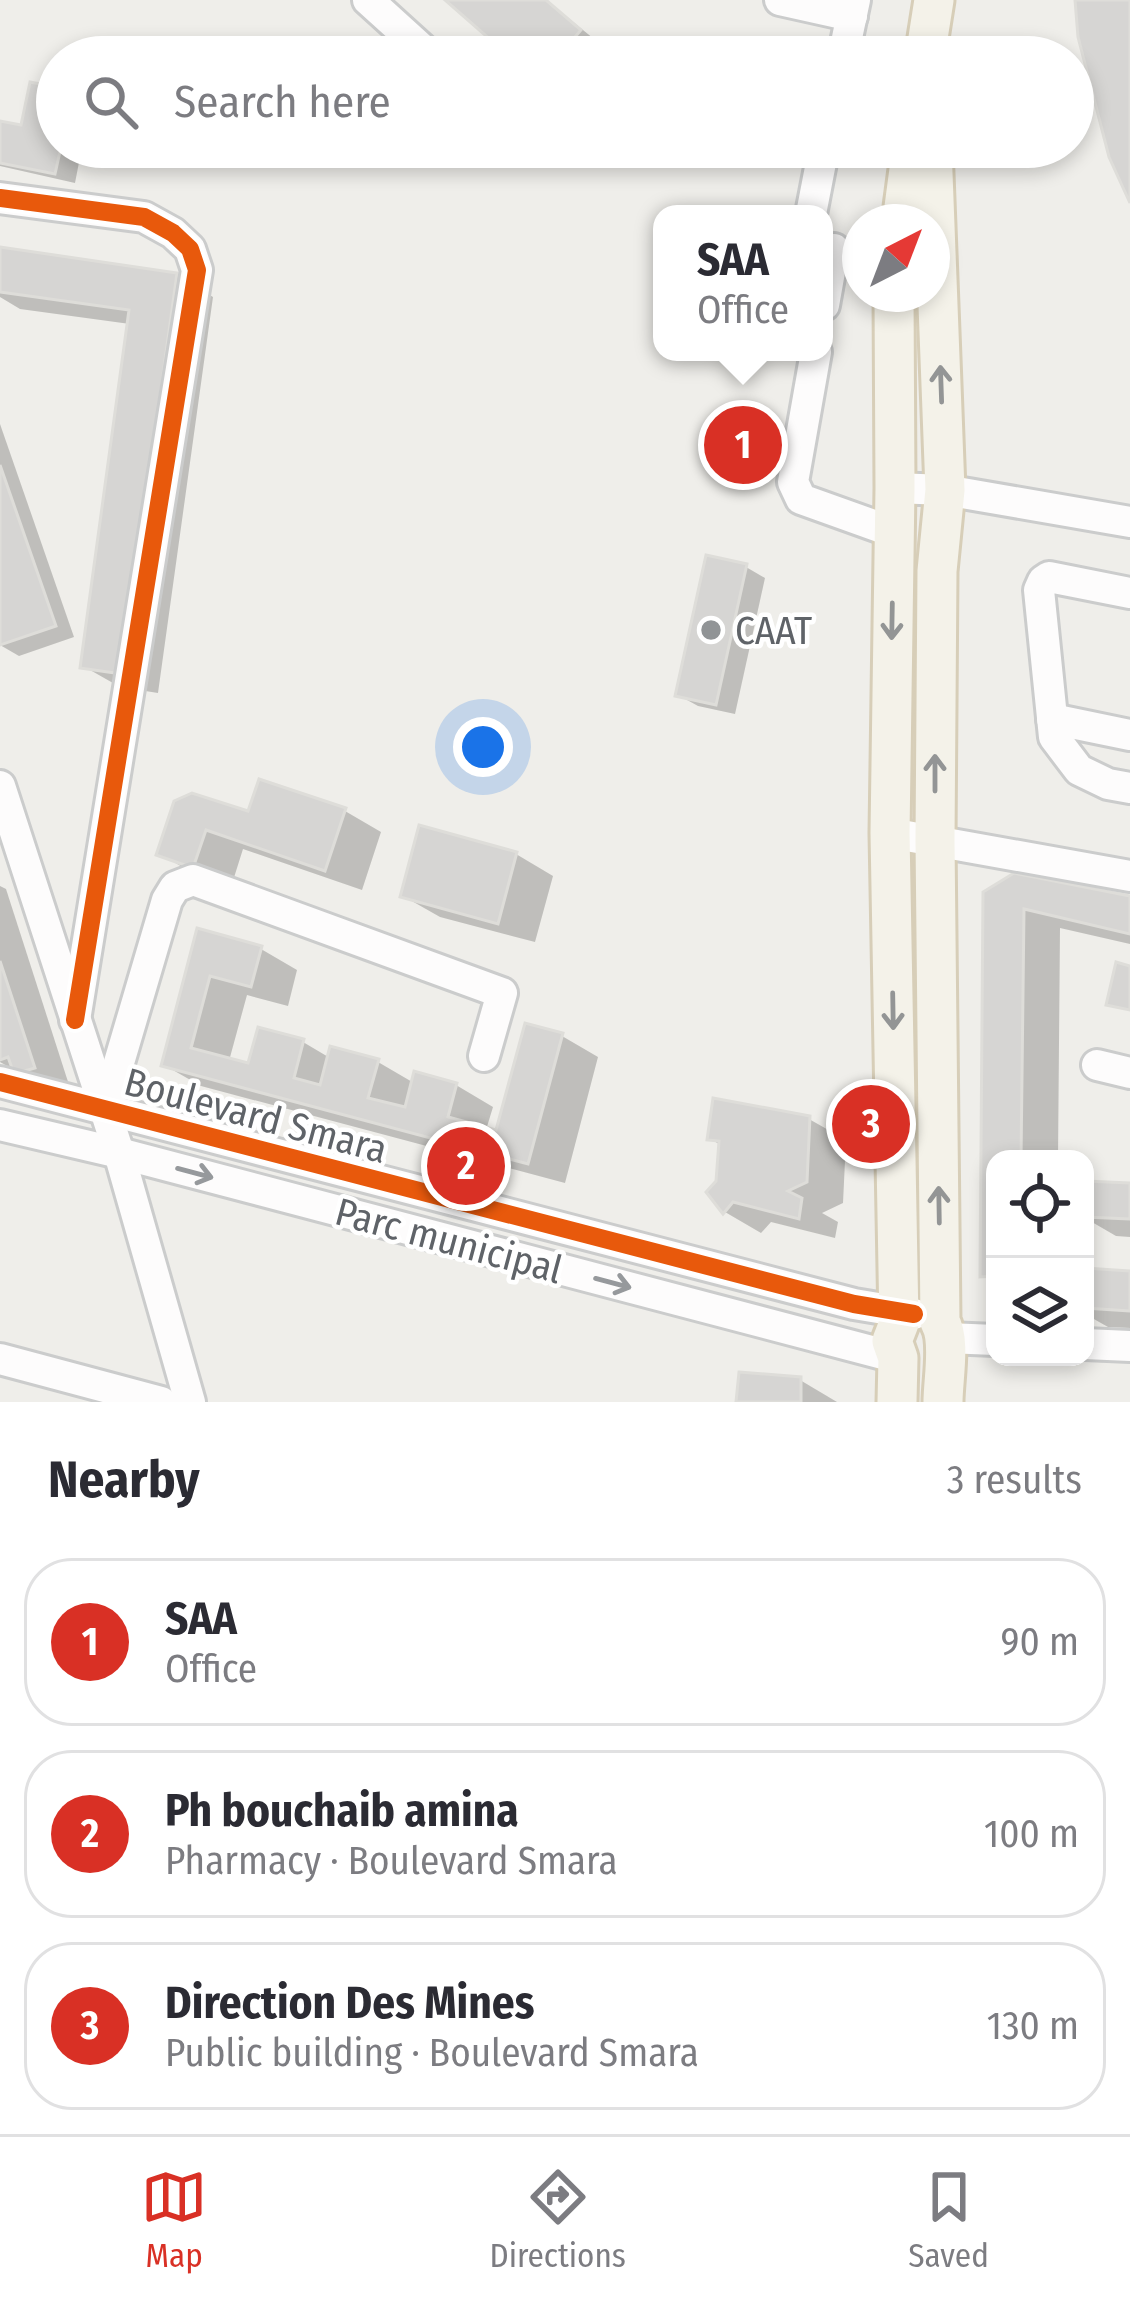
<!DOCTYPE html>
<html lang="en">
<head>
<meta charset="utf-8">
<style>
  :root { --surface:#fff; --page:#f2f2f3; --text:#2b2b33; --muted:#7c7c81; --line:#e1e1e2; --accent:#d93025 }
  body { margin:0; font-family:"Fira Sans Condensed",sans-serif; background:var(--page); color:var(--text) }
  .controls { position:absolute; right:36px; bottom:36px; display:grid; overflow:hidden; border-radius:24px; box-shadow:0 6px 18px #0003 }
  .controls button { width:108px; height:108px; display:grid; place-items:center; padding:0; border:0; border-bottom:3px solid var(--line); background:var(--surface); color:var(--text); font:60px sans-serif }
  .compass { position:absolute; left:842px; top:204px; width:108px; height:108px; border-radius:50%; background:var(--surface); box-shadow:0 6px 18px #0003; rotate:42deg }
  .you { position:absolute; left:483px; top:747px; width:42px; height:42px; margin:-30px; border:9px solid #fff; border-radius:50%; background:#1a73e8; box-shadow:0 0 0 18px #1a73e833 }
  .badge { display:grid; place-items:center; width:78px; height:78px; border-radius:50%; background:var(--accent); color:#fff; font-size:39px; font-weight:700 }
  .pin { position:absolute; translate:-50% -50%; border:6px solid #fff; box-shadow:0 3px 12px #0006 }
  .popup { position:absolute; left:653px; top:205px; width:180px; height:156px; box-sizing:border-box; display:grid; place-content:center; border-radius:24px; background:var(--surface); filter:drop-shadow(0 3px 9px #0005); font-size:39px; white-space:nowrap; color:var(--muted) }
  .popup b { font-size:45px; color:var(--text) }
  .popup::after { content:''; position:absolute; left:50%; top:100%; margin-left:-24px; border:24px solid transparent; border-top-color:var(--surface) }
  .list { margin:0; padding:0; list-style:none }
  h2 { display:flex; justify-content:space-between; align-items:center; height:156px; margin:0; padding:0 48px; font-size:51px }
  h2 small { font-size:39px; font-weight:400; color:var(--muted) }
  .list li { display:grid; grid-template-columns:78px 1fr auto; gap:36px; align-items:center; box-sizing:border-box; height:168px; margin:0 24px 24px; padding:0 24px; border:3px solid var(--line); border-radius:48px }
  .list b { display:block; font-size:45px; white-space:nowrap }
  .list p { margin:0; font-size:39px; white-space:nowrap; color:var(--muted) }
  .list em { font-size:39px; font-style:normal; color:var(--muted) }
  .icon { flex:none; width:66px; height:66px; fill:none; stroke:currentColor; stroke-width:2; stroke-linecap:round; stroke-linejoin:round }
  .map { position:relative; flex:none; width:1130px; height:1402px; overflow:hidden }
  .search { position:absolute; background:var(--surface); box-shadow:0 6px 18px #0003; left:36px; right:36px; top:36px; height:132px; display:flex; align-items:center; gap:30px; box-sizing:border-box; padding:0 42px; border-radius:66px; color:var(--muted); font-size:45px }
  .sheet { height:732px; background:var(--surface) }
  nav { display:flex; justify-content:space-around; align-items:center; box-sizing:border-box; height:168px; border-top:3px solid var(--line); background:var(--surface); font-size:33px; color:var(--muted) }
  nav a { display:grid; justify-items:center; gap:6px }
  nav .on { color:var(--accent) }
  .map>svg:first-child { display:block }
  .shadow { fill:#0003 }
  .building { fill:#d6d5d3; stroke:#deddd9; stroke-width:3 }
  .lines { fill:none; stroke-linecap:round; stroke-linejoin:round }
  .minor-casing { stroke:#cbcccc; stroke-width:36 }
  .major-casing { stroke:#d7ceb8; stroke-width:45 }
  .minor { stroke:#fdfcfc; stroke-width:30 }
  .major { stroke:#f4f2e9; stroke-width:39 }
  .cycleway-casing { stroke:#fff; stroke-width:26 }
  .cycleway { stroke:#e8590c; stroke-width:18 }
  .oneway { stroke:#939595 }
  .oneway2 { stroke:#96999c }
  .poi-dot { fill:#919496; stroke:#fff; stroke-width:4.5 }
  .labels { text-anchor:middle; stroke-width:9; stroke-linejoin:round; paint-order:stroke }
  .poi-label { font-size:39px; fill:#5f6368; stroke:#fff; text-anchor:start }
  .street-label { font-size:39px; fill:#5f6368; stroke:#fff }
</style>
</head>
<body>
<div class="map">
<svg width="1130" height="1402" viewBox="0 0 1130 1402">
  <rect width="100%" height="100%" fill="#efeeea"/>
  <g class="shadow">
    <path d="M 449,0 L 546,0 L 599,43 L 587,57 L 535,57 L 527,51 L 521,57 L 502,46 Z"/>
    <path d="M 57,90 L 57,147 L 82,147 L 75,183 L 0,166 L 0,124 L 24,129 Z"/>
    <path d="M 0,250 L 176,275 L 213,297 L 158,693 L 120,687 L 83,666 L 130,324 L 20,309 L 0,297 Z"/>
    <path d="M 0,424 L 74,637 L 19,656 L 0,645 Z"/>
    <path d="M 746,567 L 765,578 L 735,714 L 698,706 L 678,695 Z"/>
    <path d="M 177,803 L 250,815 L 345,811 L 381,832 L 362,890 L 243,849 L 231,887 L 196,875 L 160,854 Z"/>
    <path d="M 516,854 L 553,876 L 535,942 L 440,917 L 403,896 Z"/>
    <path d="M 0,886 L 6,889 L 70,1088 L 16,1071 L 0,1062 Z"/>
    <path d="M 986,894 L 1130,899 L 1130,944 L 1060,928 L 1058,1159 L 995,1159 L 995,1282 L 983,1276 Z"/>
    <path d="M 200,932 L 261,949 L 297,970 L 288,1006 L 247,995 L 229,1061 L 250,1067 L 303,1042 L 330,1058 L 378,1062 L 414,1083 L 456,1085 L 493,1107 L 486,1130 L 498,1134 L 562,1036 L 598,1057 L 565,1183 L 201,1086 L 164,1065 Z"/>
    <path d="M 809,1119 L 846,1140 L 843,1203 L 822,1213 L 838,1222 L 835,1238 L 771,1222 L 761,1233 L 725,1212 L 709,1192 L 718,1182 L 721,1145 L 710,1139 Z"/>
    <path d="M 1085,1184 L 1130,1186 L 1130,1237 L 1116,1236 L 1085,1218 Z"/>
    <path d="M 1085,1271 L 1130,1274 L 1130,1328 L 1108,1327 L 1085,1314 Z"/>
    <path d="M 742,1376 L 800,1380 L 837,1402 L 739,1402 Z"/>
  </g>
  <g class="building">
    <path d="M 445,0 L 546,0 L 581,30 L 558,57 L 530,57 L 509,39 L 501,49 Z"/>
    <path d="M 1075,0 L 1130,0 L 1130,203 L 1109,157 L 1078,37 Z"/>
    <path d="M 30,82 L 57,87 L 57,147 L 61,147 L 55,174 L 0,163 L 0,121 L 21,125 Z"/>
    <path d="M 0,247 L 177,273 L 122,674 L 80,668 L 129,310 L 0,292 Z"/>
    <path d="M 0,465 L 56,626 L 0,645 Z"/>
    <path d="M 706,555 L 747,564 L 716,705 L 675,696 Z"/>
    <path d="M 259,779 L 346,808 L 325,871 L 206,830 L 193,868 L 156,855 L 174,801 L 192,793 L 248,811 Z"/>
    <path d="M 419,825 L 517,852 L 498,924 L 400,897 Z"/>
    <path d="M 1014,873 L 1130,896 L 1130,934 L 1024,909 L 1021,1159 L 995,1159 L 995,1276 L 980,1277 L 983,892 Z"/>
    <path d="M 197,928 L 262,946 L 251,987 L 210,976 L 191,1048 L 248,1063 L 258,1027 L 304,1039 L 294,1078 L 320,1085 L 330,1046 L 379,1059 L 368,1098 L 405,1107 L 414,1071 L 457,1083 L 448,1117 L 496,1130 L 525,1023 L 563,1033 L 528,1164 L 161,1066 Z"/>
    <path d="M 0,961 L 35,1068 L 14,1074 L 8,1057 L 0,1060 Z"/>
    <path d="M 1116,962 L 1130,966 L 1130,1010 L 1106,1005 Z"/>
    <path d="M 713,1098 L 810,1116 L 807,1182 L 788,1191 L 802,1198 L 799,1219 L 733,1202 L 723,1214 L 706,1192 L 716,1181 L 719,1141 L 707,1140 Z"/>
    <path d="M 1085,1181 L 1130,1183 L 1130,1219 L 1085,1217 Z"/>
    <path d="M 1085,1268 L 1130,1271 L 1130,1311 L 1085,1308 Z"/>
    <path d="M 739,1372 L 801,1377 L 801,1402 L 736,1402 Z"/>
  </g>
  <g class="lines">
    <defs>
      <g id="minor">
        <path d="M 368,0 L 431,57"/>
        <path d="M 780,0 L 852,16"/>
        <path d="M 843,57 L 855,0"/>
        <path d="M 0,198 L 144,217 L 173,233 L 190,249 L 197,270 L 75,1020"/>
        <path d="M 811,214 L 824,147"/>
        <path d="M 824,305 L 834,249"/>
        <path d="M 816,352 L 793,482 L 801,499 L 893,532"/>
        <path d="M 895,488 L 945,490 L 1130,522"/>
        <path d="M 1130,593 L 1049,577 L 1043,581 L 1039,590 L 1054,737 L 1079,770 L 1108,784 L 1130,788"/>
        <path d="M 1052,719 L 1130,735"/>
        <path d="M 0,786 L 119,1153 L 190,1402"/>
        <path d="M 890,833 L 1130,876"/>
        <path d="M 1097,1065 L 1130,1073"/>
        <path d="M 0,1082 L 854,1304 L 914,1314"/>
        <path d="M 105,1110 L 167,900 L 175,887 L 193,880 L 502,993 L 484,1056"/>
        <path d="M 0,1125 L 119,1153 L 898,1358"/>
        <path d="M 947,1338 L 995,1340"/>
        <path d="M 1085,1344 L 1130,1346"/>
        <path d="M 0,1359 L 161,1402"/>
      </g>
      <g id="major">
        <path d="M 925,57 L 934,0"/>
        <path d="M 932,147 L 945,490 L 937,571 L 935,840 L 940,1322 C 951,1340 943,1379 943,1402"/>
        <path d="M 902,222 L 912,147"/>
        <path d="M 894,294 L 895,488 L 890,833 L 899,1323 L 892,1341 L 898,1358 L 897,1402"/>
      </g>
    </defs>
    <use href="#minor" class="minor-casing"/>
    <use href="#major" class="major-casing"/>
    <use href="#minor" class="minor"/>
    <use href="#major" class="major"/>
    <defs>
      <g id="cycleway">
        <path d="M 0,198 L 144,217 L 173,233 L 190,249 L 197,270 L 75,1020"/>
        <path d="M 0,1082 L 854,1304 L 914,1314"/>
      </g>
    </defs>
    <use href="#cycleway" class="cycleway-casing"/>
    <use href="#cycleway" class="cycleway"/>
  </g>
  <defs><path id="oneway-shaft" d="M-6 0H5M1.5-3L5.5 0L1.5 3" fill="none" stroke-width="1.6" stroke-linecap="round" stroke-linejoin="round" transform="scale(3)"/></defs>
  <g class="oneway">
    <use href="#oneway-shaft" transform="translate(941 384) rotate(-92)"/>
    <use href="#oneway-shaft" transform="translate(892 621) rotate(91)"/>
    <use href="#oneway-shaft" transform="translate(935 773) rotate(-90)"/>
    <use href="#oneway-shaft" transform="translate(893 1011) rotate(89)"/>
    <use href="#oneway-shaft" transform="translate(939 1205) rotate(-91)"/>
  </g>
  <g class="oneway2">
    <use href="#oneway-shaft" transform="translate(195 1173) rotate(15)"/>
    <use href="#oneway-shaft" transform="translate(613 1283) rotate(15)"/>
  </g>
  <circle class="poi-dot" cx="711" cy="630" r="12"/>
  <g class="labels">
    <g class="poi-label">
      <text x="735" y="644">CAAT</text>
    </g>
    <g class="street-label">
      <text transform="translate(256 1115) rotate(15)" y="14">Boulevard Smara</text>
      <text transform="translate(449 1240) rotate(15)" y="14">Parc municipal</text>
    </g>
  </g>
</svg>
<div class="controls">
<button><svg class="icon" aria-label="locate" viewBox="0 0 24 24"><circle cx="12" cy="12" r="6"/><path d="M12 2v4M12 18v4M2 12h4M18 12h4"/></svg></button>
<button><svg class="icon" aria-label="layers" viewBox="0 0 24 24"><path d="M12 4l9 5-9 5-9-5zM3 14l9 5 9-5"/></svg></button>
</div>
<svg class="compass" viewBox="-18 -18 36 36"><path d="M0-13l5 13h-10z" fill="#e53935"/><path d="M0 13l5-13h-10z" fill="#7c7c81"/></svg>
<div class="you"></div>
<div class="pin badge" style="left:743px;top:445px">1</div>
<div class="popup"><b>SAA</b>Office</div>
<div class="pin badge" style="left:466px;top:1166px">2</div>
<div class="pin badge" style="left:871px;top:1124px">3</div>
<div class="search"><svg class="icon" aria-label="search" viewBox="0 0 24 24"><circle cx="10" cy="10" r="6"/><path d="M15 15l6 6"/></svg>Search here</div>
</div>
<section class="sheet">
<h2>Nearby<small>3 results</small></h2>
<ul class="list">
<li><span class="badge">1</span><div><b>SAA</b><p>Office</p></div><em>90 m</em></li>
<li><span class="badge">2</span><div><b>Ph bouchaib amina</b><p>Pharmacy · Boulevard Smara</p></div><em>100 m</em></li>
<li><span class="badge">3</span><div><b>Direction Des Mines</b><p>Public building · Boulevard Smara</p></div><em>130 m</em></li>
</ul>
</section>
<nav>
<a class="on"><svg class="icon" aria-label="map" viewBox="0 0 24 24"><path d="M3 6l6-2 6 2 6-2v14l-6 2-6-2-6 2zM9 4v14M15 6v14"/></svg>Map</a>
<a><svg class="icon" aria-label="directions" viewBox="0 0 24 24"><path d="M12 3l9 9-9 9-9-9zM9 14v-3h6M13 9l2 2-2 2"/></svg>Directions</a>
<a><svg class="icon" aria-label="saved" viewBox="0 0 24 24"><path d="M7 4h10v16l-5-4-5 4z"/></svg>Saved</a>
</nav>
</body>
</html>
